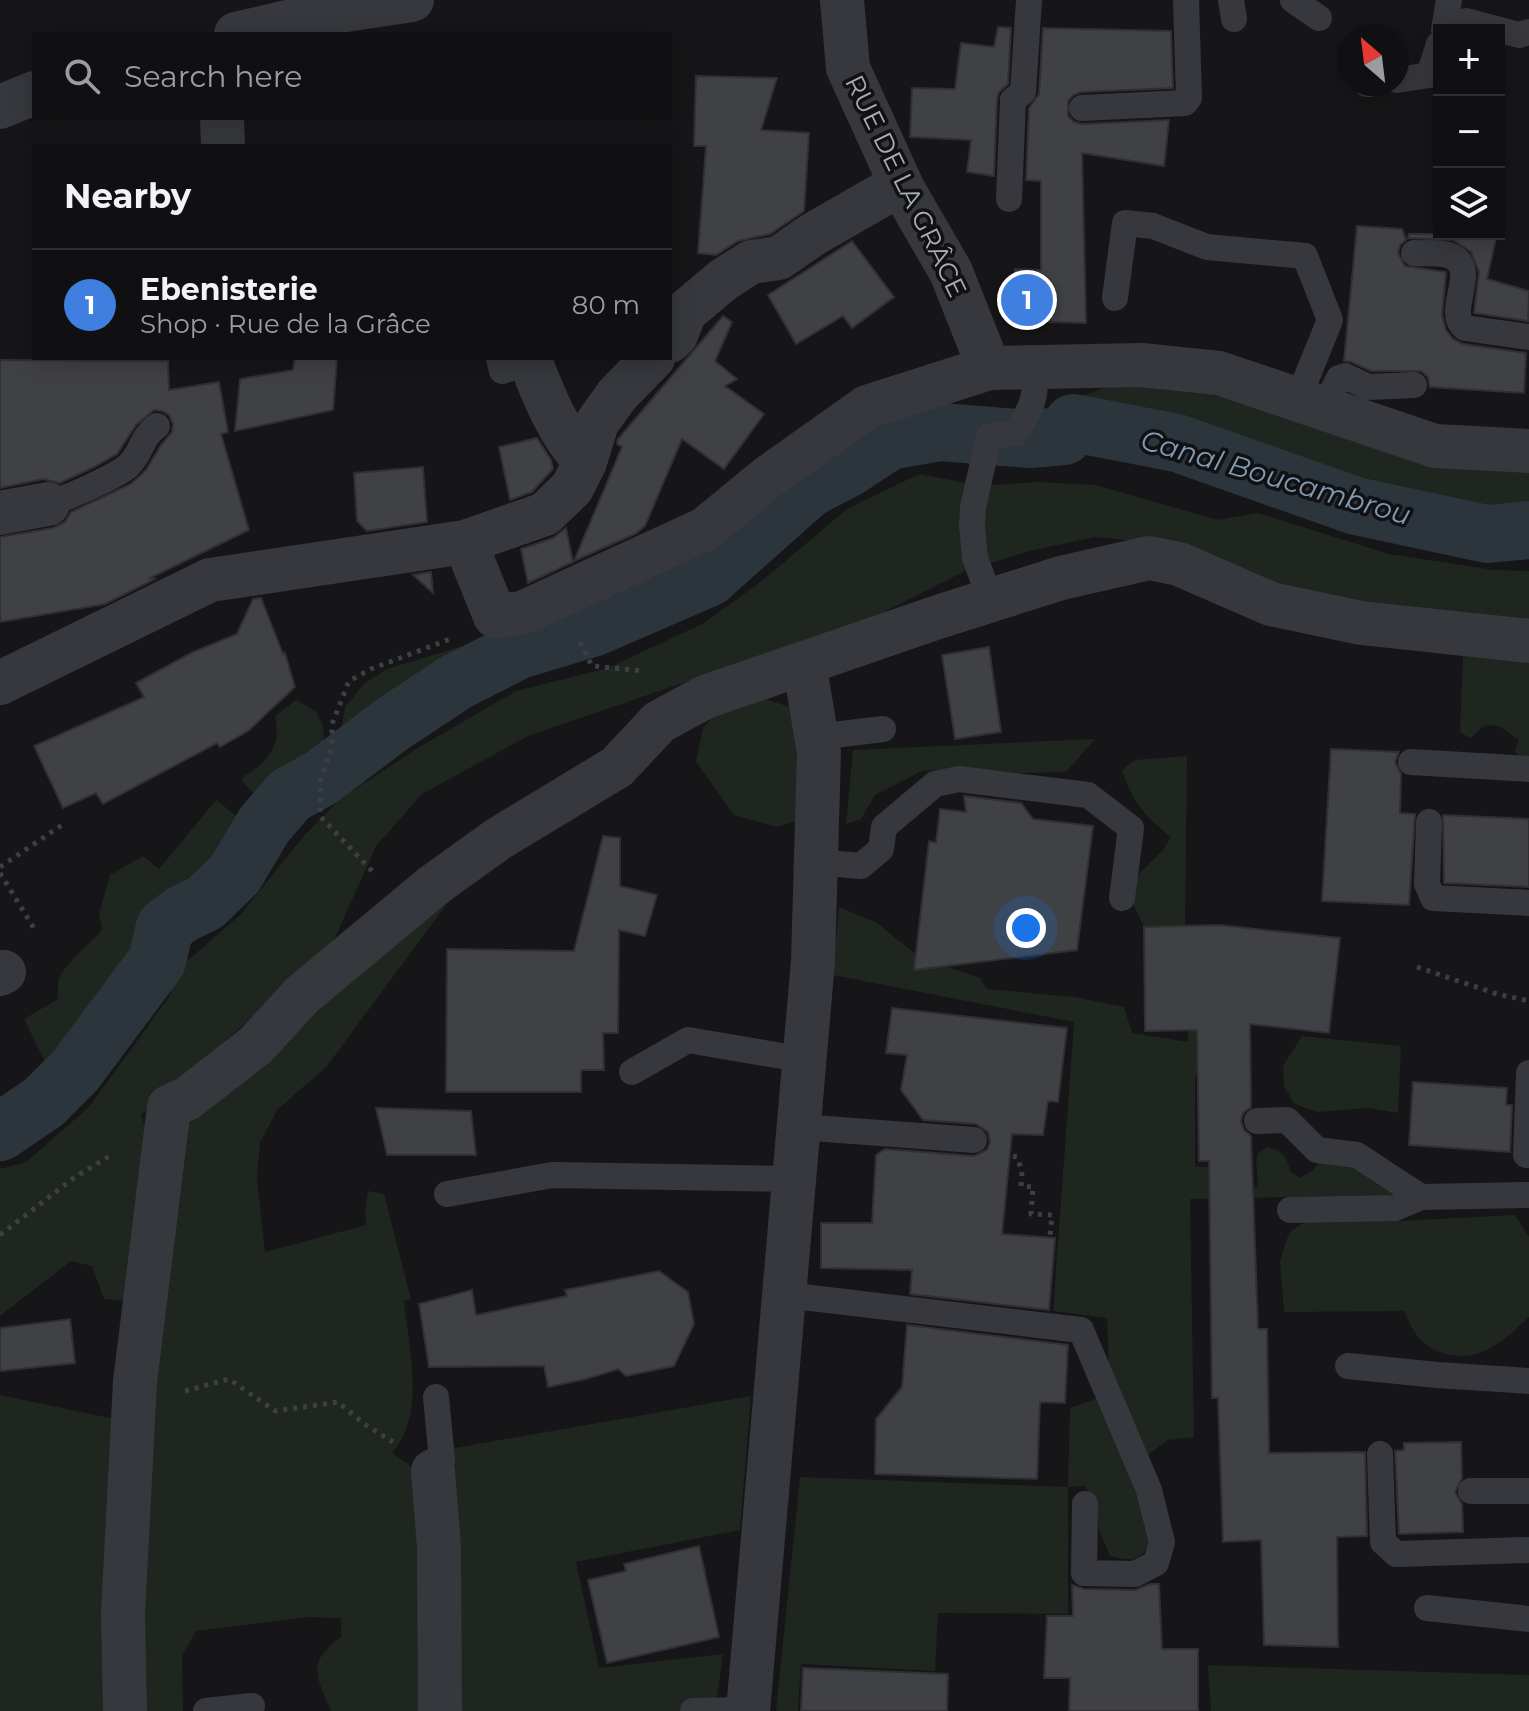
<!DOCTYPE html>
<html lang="en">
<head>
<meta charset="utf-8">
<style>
  :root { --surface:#101012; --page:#19191b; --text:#f1f3f6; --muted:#9c9d9f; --line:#303032; --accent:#8c9099 }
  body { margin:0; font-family:Montserrat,sans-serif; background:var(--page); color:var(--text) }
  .controls { position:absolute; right:24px; top:24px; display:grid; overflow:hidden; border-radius:0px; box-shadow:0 4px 20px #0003 }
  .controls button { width:72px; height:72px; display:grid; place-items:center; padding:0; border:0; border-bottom:2px solid var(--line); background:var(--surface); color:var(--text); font:40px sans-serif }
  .compass { position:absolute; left:1337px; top:24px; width:72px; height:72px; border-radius:50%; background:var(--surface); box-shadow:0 4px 20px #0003; rotate:332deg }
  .you { position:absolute; left:1026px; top:928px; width:28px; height:28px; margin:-20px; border:6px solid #fff; border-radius:50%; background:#1a73e8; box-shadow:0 0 0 12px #1a73e833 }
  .badge { display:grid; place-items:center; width:52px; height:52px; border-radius:50%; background:var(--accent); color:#fff; font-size:26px; font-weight:700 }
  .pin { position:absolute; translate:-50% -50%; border:4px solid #fff; box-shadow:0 2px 8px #0006 }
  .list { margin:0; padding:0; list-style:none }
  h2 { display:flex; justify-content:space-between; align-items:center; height:104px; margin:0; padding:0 32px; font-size:34px }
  h2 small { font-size:26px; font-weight:400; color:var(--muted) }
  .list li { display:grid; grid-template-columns:52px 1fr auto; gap:24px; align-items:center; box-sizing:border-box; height:112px; padding:0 32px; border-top:2px solid var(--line) }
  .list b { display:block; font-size:30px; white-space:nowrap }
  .list p { margin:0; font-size:26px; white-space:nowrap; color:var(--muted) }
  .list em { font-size:26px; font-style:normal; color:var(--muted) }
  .icon { flex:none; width:44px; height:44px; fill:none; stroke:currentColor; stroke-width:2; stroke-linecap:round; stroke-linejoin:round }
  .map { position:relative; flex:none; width:1529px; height:1711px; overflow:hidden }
  .search { position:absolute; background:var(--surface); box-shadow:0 4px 20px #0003; left:32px; top:32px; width:640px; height:88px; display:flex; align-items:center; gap:20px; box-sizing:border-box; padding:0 28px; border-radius:0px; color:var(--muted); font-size:30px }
  .panel { position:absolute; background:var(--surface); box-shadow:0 4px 20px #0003; left:32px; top:144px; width:640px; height:216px; border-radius:0px }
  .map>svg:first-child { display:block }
  .green { fill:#1e261f }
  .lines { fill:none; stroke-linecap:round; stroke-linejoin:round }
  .canal { stroke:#2c353c; stroke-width:58 }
  .building { fill:#404145; stroke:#303034; stroke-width:2 }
  .path { stroke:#3d3f44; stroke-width:5; stroke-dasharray:4 6; stroke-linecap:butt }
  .service { stroke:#37383d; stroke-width:26 }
  .minor { stroke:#37383d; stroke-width:44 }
  .labels { text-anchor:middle; stroke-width:7; stroke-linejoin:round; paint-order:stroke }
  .street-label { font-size:26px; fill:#a8adb8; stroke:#111113 }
  .water-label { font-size:28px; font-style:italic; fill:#7f9bb3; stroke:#111113 }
</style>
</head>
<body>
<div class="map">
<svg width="1529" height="1711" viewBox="0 0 1529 1711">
  <rect width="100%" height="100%" fill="#161618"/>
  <g class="green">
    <path d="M 1149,380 L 1529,463 L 1529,545 L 1443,532 L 1212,459 L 1124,439 L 1087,422 L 1082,396 L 1107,387 Z"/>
    <path d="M 919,474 L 981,486 L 1037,482 L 1095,485 L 1218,520 L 1258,513 L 1389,554 L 1495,570 L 1529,571 L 1529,629 L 1298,593 L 1145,542 L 1095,537 L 1034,550 L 967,570 L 872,618 L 528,736 L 422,794 L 376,846 L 330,949 L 141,1115 L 149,1139 L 123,1301 L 104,1299 L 92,1266 L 71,1261 L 0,1316 L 0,1169 L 26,1162 L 89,1107 L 169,997 L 178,969 L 240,915 L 303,837 L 340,799 L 421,746 L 516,691 L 608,668 L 704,623 L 763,580 L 847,509 Z"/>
    <path d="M 731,522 L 755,528 L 755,548 L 718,585 L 681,606 L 587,642 L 544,654 L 492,678 L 366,755 L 346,744 L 341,731 L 345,707 L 365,683 L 387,669 L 469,644 L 499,628 Z"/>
    <path d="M 1463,656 L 1529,657 L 1529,763 L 1522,762 L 1515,751 L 1519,740 L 1499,726 L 1485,725 L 1470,738 L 1460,732 Z"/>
    <path d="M 756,696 L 796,709 L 799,820 L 777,827 L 734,815 L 696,762 L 703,728 L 725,702 Z"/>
    <path d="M 296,700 L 316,711 L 323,727 L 324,742 L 320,755 L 307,774 L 239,832 L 217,875 L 186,919 L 149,951 L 104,1009 L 83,1058 L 54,1080 L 24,1019 L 58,999 C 59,993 57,985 59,979 C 63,965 91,943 102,930 L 99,914 L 110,875 L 143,856 L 159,869 L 216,800 L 238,817 L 255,795 L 242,781 L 243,777 C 268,762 282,746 275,716 Z"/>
    <path d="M 1095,739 L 1066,772 L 1020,773 L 964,768 L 922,771 L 875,795 L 861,819 L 846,824 L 853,750 Z"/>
    <path d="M 1187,756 L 1185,928 L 1144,927 L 1134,906 L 1134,879 L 1163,850 L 1171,837 C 1144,815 1133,803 1122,770 L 1135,760 Z"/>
    <path d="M 449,901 L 327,1066 L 277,1110 L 260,1143 L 257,1178 L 265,1252 L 366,1225 L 365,1209 L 368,1191 L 384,1194 L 411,1299 L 404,1301 C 409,1348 426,1416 392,1453 L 426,1477 L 425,1711 L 331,1711 C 316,1675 306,1663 341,1637 L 341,1618 L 309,1617 L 196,1631 L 182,1656 L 183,1711 L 137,1711 L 142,1460 L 183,1125 L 209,1098 Z"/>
    <path d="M 839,907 L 877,923 L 919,957 L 980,978 L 987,989 L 1074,997 L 1124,1007 L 1132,1033 L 1188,1042 L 1186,949 L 1243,1074 L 1195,1075 L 1195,1167 L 1208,1167 L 1208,1189 L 1254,1189 L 1258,1184 L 1256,1161 L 1258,1153 L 1267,1147 C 1282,1151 1287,1156 1290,1171 L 1299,1178 L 1313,1170 L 1319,1162 L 1345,1161 L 1395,1195 L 1190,1199 L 1194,1437 L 1168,1440 L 1149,1454 L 1136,1480 L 1150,1543 C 1138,1563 1132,1561 1110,1556 L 1099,1531 L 1095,1501 L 1085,1486 L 1068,1487 L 1068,1614 L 938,1613 L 935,1671 L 801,1664 L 798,1711 L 776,1711 L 800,1477 L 1068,1487 L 1070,1408 L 1098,1398 L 1109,1371 L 1107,1318 L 1053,1311 L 1074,1022 L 833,975 Z"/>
    <path d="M 1302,1036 L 1401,1046 L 1398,1113 L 1369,1108 L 1317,1112 L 1295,1104 L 1284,1087 L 1283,1066 Z"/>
    <path d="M 1396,1215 L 1397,1221 L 1515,1215 L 1529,1237 L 1529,1317 C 1515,1330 1502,1343 1484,1351 C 1462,1362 1429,1354 1416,1334 C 1411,1327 1408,1319 1404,1311 L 1284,1312 L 1280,1261 L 1289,1233 L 1308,1219 Z"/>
    <path d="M 0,1395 L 119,1420 L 112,1711 L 0,1711 Z"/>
    <path d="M 751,1396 L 740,1530 L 576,1562 L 599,1668 L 723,1654 L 715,1711 L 456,1711 L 461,1584 L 449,1449 Z"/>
    <path d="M 1208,1665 L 1529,1675 L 1529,1711 L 1211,1711 Z"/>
  </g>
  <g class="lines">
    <path class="canal" d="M 0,1132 L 44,1102 L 75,1071 L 157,961 L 165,927 L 182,914 L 205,903 L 235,874 L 264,825 L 290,795 L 321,778 L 391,725 L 456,682 L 519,650 L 595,627 L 708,578 L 808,489 L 848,468 L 889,441 L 940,432 L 1030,439 L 1064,436 L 1073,423 L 1177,443 L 1356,506 L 1487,534 L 1529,530"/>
  </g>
  <g class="building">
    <path d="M 998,27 L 1011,28 L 1008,84 L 999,92 L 997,99 L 994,176 L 967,172 L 971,140 L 910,137 L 912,88 L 955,89 L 961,43 L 994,47 Z"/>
    <path d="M 1043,28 L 1171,31 L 1173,88 L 1081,92 L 1073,95 L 1068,101 L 1068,116 L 1074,122 L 1082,124 L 1169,120 L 1164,166 L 1082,153 L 1086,323 L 1013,321 L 1015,269 L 1041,270 L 1041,181 L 1026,180 L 1029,108 L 1039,94 Z"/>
    <path d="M 696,76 L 777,78 L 761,130 L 809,133 L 804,211 L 770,234 L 738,241 L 716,255 L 698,253 L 706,146 L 694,146 Z"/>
    <path d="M 1357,226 L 1402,229 L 1406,240 L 1400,245 L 1398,253 L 1405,266 L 1446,272 L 1442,315 L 1446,330 L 1453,339 L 1463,344 L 1526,353 L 1524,393 L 1430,387 L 1428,377 L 1421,371 L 1371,371 L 1352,362 L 1344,361 Z"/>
    <path d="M 1409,234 L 1497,234 L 1487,279 L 1529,291 L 1528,321 L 1474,313 L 1479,272 L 1471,252 L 1453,240 L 1408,238 Z"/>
    <path d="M 852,241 L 894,297 L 852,328 L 843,316 L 796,344 L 768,295 Z"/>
    <path d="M 723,316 L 732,322 L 715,361 L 737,379 L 725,386 L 764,414 L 724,469 L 682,439 L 645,526 L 637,533 L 574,561 L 622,447 L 617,444 L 618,439 Z"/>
    <path d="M 295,358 L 337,358 L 333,410 L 235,431 L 240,379 L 293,370 Z"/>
    <path d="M 0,360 L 168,361 L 169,390 L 219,382 L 228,432 L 221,434 L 249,530 L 150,578 L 155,579 L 105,604 L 0,622 L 0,537 L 53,528 L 65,522 L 71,512 L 131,484 L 146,470 L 161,445 L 172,432 L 173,424 L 169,415 L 162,411 L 154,410 L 136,425 L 117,454 L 94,467 L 60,483 L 43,479 L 0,488 Z"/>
    <path d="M 537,438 L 551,460 L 553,469 L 532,492 L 510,500 L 499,447 Z"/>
    <path d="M 423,467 L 427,522 L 367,531 L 357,521 L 354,473 Z"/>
    <path d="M 566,528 L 573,562 L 528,583 L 521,549 L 553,538 Z"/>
    <path d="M 431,572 L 433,593 L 413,575 Z"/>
    <path d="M 261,598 L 283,654 L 285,653 L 295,687 L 248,731 L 220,747 L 217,743 L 103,804 L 96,793 L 63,808 L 34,746 L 144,697 L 136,683 L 191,653 L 237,634 L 253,599 Z"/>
    <path d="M 989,647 L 1001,732 L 955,739 L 942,655 Z"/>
    <path d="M 1331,749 L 1399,752 L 1395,762 L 1401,774 L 1400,813 L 1415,814 L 1409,905 L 1322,901 Z"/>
    <path d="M 964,796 L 1021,803 L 1033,819 L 1093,826 L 1077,950 L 914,970 L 929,841 L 936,843 L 940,809 L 966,812 Z"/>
    <path d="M 1443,815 L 1529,819 L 1529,887 L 1444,883 Z"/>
    <path d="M 603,836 L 620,838 L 620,886 L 657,895 L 645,936 L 619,930 L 618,1033 L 603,1033 L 604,1070 L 581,1070 L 581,1092 L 446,1092 L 447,949 L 574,951 Z"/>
    <path d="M 1219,925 L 1340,938 L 1329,1033 L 1250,1024 L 1251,1107 L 1243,1113 L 1241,1121 L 1244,1130 L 1251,1136 L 1258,1329 L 1267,1329 L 1269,1453 L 1365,1452 L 1367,1536 L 1337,1537 L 1338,1647 L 1264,1645 L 1261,1540 L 1223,1542 L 1218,1398 L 1212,1398 L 1209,1161 L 1199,1161 L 1197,1030 L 1145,1031 L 1144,927 Z"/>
    <path d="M 892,1008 L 1067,1028 L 1058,1102 L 1048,1101 L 1043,1135 L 1012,1134 L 1002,1234 L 1055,1238 L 1049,1310 L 910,1294 L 912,1270 L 821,1268 L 821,1223 L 872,1223 L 876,1155 L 885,1149 L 974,1156 L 987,1150 L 990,1142 L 988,1132 L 976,1124 L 923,1120 L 901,1090 L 907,1055 L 886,1053 Z"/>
    <path d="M 1413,1082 L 1507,1088 L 1506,1105 L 1512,1105 L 1510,1152 L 1409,1145 Z"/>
    <path d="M 376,1108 L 471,1111 L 476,1155 L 387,1155 Z"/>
    <path d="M 659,1271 L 688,1292 L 694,1324 L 674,1366 L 626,1376 L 618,1369 L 586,1379 L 548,1387 L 544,1366 L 429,1367 L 419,1304 L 472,1290 L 476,1315 L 567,1296 L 565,1290 Z"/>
    <path d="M 70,1319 L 75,1363 L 0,1371 L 0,1328 Z"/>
    <path d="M 907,1325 L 1068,1345 L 1065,1403 L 1040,1402 L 1037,1479 L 875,1474 L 876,1419 L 902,1387 Z"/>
    <path d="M 1461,1442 L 1462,1478 L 1455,1492 L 1462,1504 L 1463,1532 L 1399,1534 L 1395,1451 L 1404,1450 L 1404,1443 Z"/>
    <path d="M 699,1546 L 719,1637 L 607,1663 L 588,1580 L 626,1571 L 624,1564 Z"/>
    <path d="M 1150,1584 L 1159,1584 L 1162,1649 L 1198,1649 L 1198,1711 L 1069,1711 L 1070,1678 L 1044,1678 L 1047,1616 L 1073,1616 L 1072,1585 L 1084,1589 L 1135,1590 Z"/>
    <path d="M 803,1668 L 948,1674 L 947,1711 L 801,1711 Z"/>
  </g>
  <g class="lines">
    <g class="path">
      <path d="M 580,642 L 592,666 L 643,671"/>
      <path d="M 0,867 L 62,825"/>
      <path d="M 372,871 L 320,816 L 321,778 L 332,747 L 332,724 L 349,681 L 371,669 L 450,639"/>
      <path d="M 0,873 L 35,930"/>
      <path d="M 1417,967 L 1497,994 L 1529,1001"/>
      <path d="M 1013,1156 L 1017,1157 L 1022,1171 L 1021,1186 L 1033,1187 L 1031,1214 L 1052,1215 L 1050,1237"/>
      <path d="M 0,1235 L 75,1177 L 113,1154"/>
      <path d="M 185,1391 L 229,1379 L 275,1411 L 338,1402 L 364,1424 L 393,1442"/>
    </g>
    <g class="service">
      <path d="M 1231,0 L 1234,19"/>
      <path d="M 1293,0 L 1319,18"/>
      <path d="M 1466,21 L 1519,35 L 1529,32"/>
      <path d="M 1444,30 L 1449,0"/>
      <path d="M 1397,80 L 1429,75 L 1439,44"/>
      <path d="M 1367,84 L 1369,84"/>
      <path d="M 1082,108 L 1185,103 L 1189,98 L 1186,0"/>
      <path d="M 1009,199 L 1013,100 L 1023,92 L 1029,0"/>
      <path d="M 1414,253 C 1425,254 1443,251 1453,257 C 1479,271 1444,312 1465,328 L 1529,337"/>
      <path d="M 1115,298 L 1125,223 L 1153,226 L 1207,247 L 1305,256 L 1330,320 L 1298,399"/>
      <path d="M 499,358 L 502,371 L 531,362"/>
      <path d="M 1324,408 L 1339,378 L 1345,376 L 1368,387 L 1414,385"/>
      <path d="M 48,504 C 65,499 115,477 128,466 C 142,453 141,437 157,426"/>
      <path d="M 991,601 L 975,558 L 972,526 L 973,507 L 989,436 L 1016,433 C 1031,409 1038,396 1034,367"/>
      <path d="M 817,737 L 883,729"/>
      <path d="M 1411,762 L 1529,769"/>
      <path d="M 1429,822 L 1427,884 L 1433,898 L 1529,903"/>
      <path d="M 816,862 L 861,866 L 881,849 L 884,827 L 935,784 L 959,779 L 1088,795 L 1131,828 L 1122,898"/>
      <path d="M 632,1072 L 688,1040 L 805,1060"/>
      <path d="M 1529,1073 L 1526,1155 L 1529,1155"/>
      <path d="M 1257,1121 L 1287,1120 L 1317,1150 L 1357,1155 L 1421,1197"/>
      <path d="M 800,1127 L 974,1140"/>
      <path d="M 447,1194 L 552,1175 L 796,1179"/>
      <path d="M 1290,1210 L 1395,1208 L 1421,1197 L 1529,1195"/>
      <path d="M 786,1295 L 1081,1330 L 1149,1490 L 1162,1542 L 1156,1563 L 1135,1574 L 1084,1573 L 1085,1504"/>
      <path d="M 1348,1366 L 1437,1375 L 1529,1381"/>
      <path d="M 1380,1454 L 1383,1542 L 1396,1554 L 1529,1550"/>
      <path d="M 433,1471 L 442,1460 L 436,1397"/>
      <path d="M 1471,1491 L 1529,1491"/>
      <path d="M 1427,1608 L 1529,1619"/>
      <path d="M 206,1711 L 252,1706"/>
      <path d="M 693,1711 L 748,1710"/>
    </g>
    <g class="minor">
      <path d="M 842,0 L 848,68 L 903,189 L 951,272 L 989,368"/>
      <path d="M 236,34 L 326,13 L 412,0"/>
      <path d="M 0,107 L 34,93"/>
      <path d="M 222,118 L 223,146"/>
      <path d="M 670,341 L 676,335 L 685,312 L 723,280 L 751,262 L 779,258 L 812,235 L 885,193 L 903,189"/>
      <path d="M 529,358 C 544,396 557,431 585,462"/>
      <path d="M 0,513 L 48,504"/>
      <path d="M 465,542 L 495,616 L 522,613 L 705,529 L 767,478 L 867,407 L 989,368 L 1141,365 L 1219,373 L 1435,446 L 1529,451"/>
      <path d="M 0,683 L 210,580 L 465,542 L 545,514 L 572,488 L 585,462 L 597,423 L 617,395 L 653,358"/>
      <path d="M 0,974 L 4,972"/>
      <path d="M 433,1471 L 439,1547 L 440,1711"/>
      <path d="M 125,1711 L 123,1614 L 135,1382 L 169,1107 L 188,1098 L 256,1045 L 302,995 L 434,885 L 498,839 L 617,767 L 659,722 L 705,697 L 938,617 L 1061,578 L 1149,558 L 1179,564 L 1271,604 L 1361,623 L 1529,641"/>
      <path d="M 748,1711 L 813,961 L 819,752 L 804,663"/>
    </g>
  </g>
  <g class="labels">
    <g class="street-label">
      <text transform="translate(906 186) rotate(64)" y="9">RUE DE LA GRÂCE</text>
    </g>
    <g class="water-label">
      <text transform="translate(1276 477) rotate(16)" y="10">Canal Boucambrou</text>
    </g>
  </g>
</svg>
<div class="controls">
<button>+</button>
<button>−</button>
<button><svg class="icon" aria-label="layers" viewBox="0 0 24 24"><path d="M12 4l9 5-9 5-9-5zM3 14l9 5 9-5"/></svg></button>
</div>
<svg class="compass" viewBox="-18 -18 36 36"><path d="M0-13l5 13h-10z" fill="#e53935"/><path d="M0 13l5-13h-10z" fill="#9c9d9f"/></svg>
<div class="you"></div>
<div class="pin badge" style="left:1027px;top:300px;background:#3f7fe0">1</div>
<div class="search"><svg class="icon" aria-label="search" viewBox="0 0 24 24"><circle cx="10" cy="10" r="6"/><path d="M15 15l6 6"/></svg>Search here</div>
<section class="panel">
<h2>Nearby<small></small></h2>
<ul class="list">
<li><span class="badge" style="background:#3f7fe0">1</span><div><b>Ebenisterie</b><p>Shop · Rue de la Grâce</p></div><em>80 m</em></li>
</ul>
</section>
</div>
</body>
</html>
